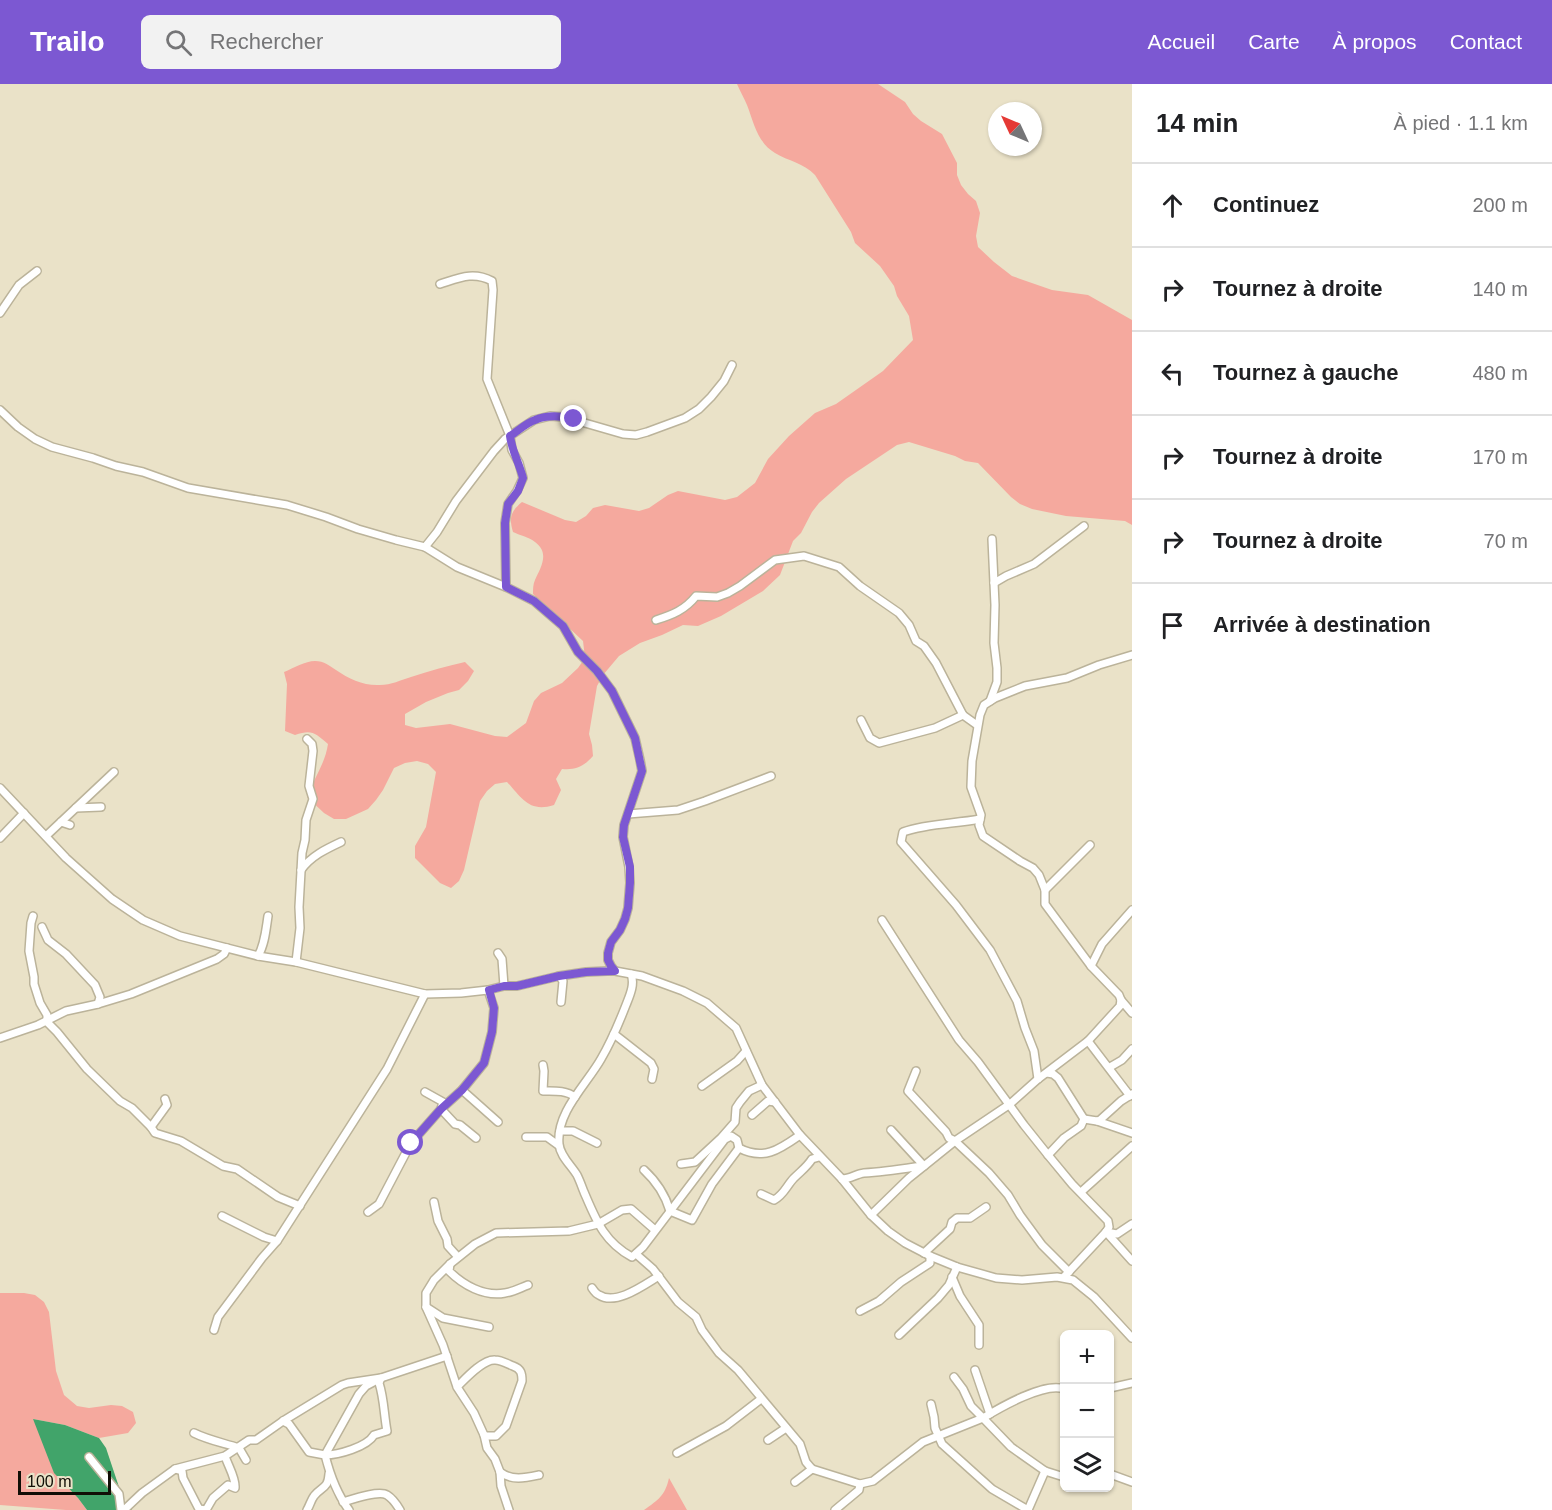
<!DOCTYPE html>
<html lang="fr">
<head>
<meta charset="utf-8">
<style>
  :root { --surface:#fff; --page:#f2f2f2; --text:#202124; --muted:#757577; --line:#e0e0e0; --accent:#7c58d2 }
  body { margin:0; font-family:Arial,sans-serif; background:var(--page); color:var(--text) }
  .controls { position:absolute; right:18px; bottom:18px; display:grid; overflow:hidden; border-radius:9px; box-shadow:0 2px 4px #0004 }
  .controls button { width:54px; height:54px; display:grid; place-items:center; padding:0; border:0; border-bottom:2px solid var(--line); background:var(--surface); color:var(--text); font:30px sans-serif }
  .compass { position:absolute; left:988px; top:18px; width:54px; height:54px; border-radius:50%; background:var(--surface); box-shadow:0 2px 4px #0004; rotate:314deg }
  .scale { position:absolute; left:18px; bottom:15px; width:93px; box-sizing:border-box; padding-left:6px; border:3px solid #110e06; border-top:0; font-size:16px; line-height:21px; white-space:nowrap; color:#110e06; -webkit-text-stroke:4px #eae2c8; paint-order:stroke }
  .stop { position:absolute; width:18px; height:18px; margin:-14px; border:4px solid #7c58d2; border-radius:50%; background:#fff }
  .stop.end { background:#7c58d2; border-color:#fff; box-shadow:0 2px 6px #0008 }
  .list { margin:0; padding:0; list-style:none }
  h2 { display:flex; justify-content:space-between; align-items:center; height:78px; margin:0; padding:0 24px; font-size:26px }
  h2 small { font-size:20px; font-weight:400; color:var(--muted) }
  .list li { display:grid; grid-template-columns:39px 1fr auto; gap:18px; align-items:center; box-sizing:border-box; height:84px; padding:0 24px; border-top:2px solid var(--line) }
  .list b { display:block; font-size:22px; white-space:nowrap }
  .list em { font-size:20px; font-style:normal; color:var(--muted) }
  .icon { flex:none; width:33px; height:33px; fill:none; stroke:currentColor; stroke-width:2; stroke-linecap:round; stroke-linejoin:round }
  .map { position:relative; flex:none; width:1132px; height:1426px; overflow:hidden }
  header { display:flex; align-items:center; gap:36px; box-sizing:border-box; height:84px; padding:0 30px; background:var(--accent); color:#fff }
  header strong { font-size:28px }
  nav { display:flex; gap:33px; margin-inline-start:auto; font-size:21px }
  .search { width:420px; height:54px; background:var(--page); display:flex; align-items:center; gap:15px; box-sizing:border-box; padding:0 21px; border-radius:9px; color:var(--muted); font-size:22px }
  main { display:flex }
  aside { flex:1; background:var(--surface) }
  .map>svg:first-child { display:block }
  .green { fill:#f5a99e }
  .water { fill:#41a46a }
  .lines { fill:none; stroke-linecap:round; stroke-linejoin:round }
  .street-casing { stroke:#bbb39a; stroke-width:10 }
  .street { stroke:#fff; stroke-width:7 }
  .route { stroke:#7c58d2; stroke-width:8 }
</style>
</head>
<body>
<header>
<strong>Trailo</strong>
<div class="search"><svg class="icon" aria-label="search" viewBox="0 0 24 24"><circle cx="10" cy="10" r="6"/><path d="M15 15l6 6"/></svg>Rechercher</div>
<nav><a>Accueil</a><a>Carte</a><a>À propos</a><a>Contact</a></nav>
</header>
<main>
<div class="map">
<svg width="1132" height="1426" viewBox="0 0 1132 1426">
  <rect width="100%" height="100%" fill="#eae2c8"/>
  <g class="green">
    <path d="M 737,0 L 878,0 L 905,18 L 913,30 L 921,37 L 942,50 L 957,79 L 957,91 L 961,101 L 968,110 L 976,117 L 980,129 L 976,152 L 978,163 L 994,178 L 1012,192 L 1052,206 L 1088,211 L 1132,236 L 1132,441 L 1125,437 L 1066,432 L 1032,425 L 1020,420 L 1011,413 L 978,379 L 965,377 L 955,372 L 909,358 L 897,361 L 846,395 L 819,419 L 812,428 L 801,449 L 793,457 L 780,491 L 763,507 L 721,532 L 698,542 L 683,541 L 662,551 L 640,559 L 619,572 L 603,591 L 597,602 L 589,650 L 592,661 L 593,672 C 583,683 576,686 562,685 L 556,695 L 561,706 L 554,721 C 529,729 522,714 507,698 L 495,700 L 487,707 L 480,717 L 464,786 L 459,797 L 451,804 L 440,799 L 415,774 L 415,762 L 426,743 L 436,688 L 428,680 L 417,677 L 405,679 L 394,684 L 383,706 L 376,716 L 368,725 L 346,735 L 334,735 L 324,729 L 307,713 C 314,694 325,680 328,660 C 315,649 312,645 295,651 L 285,647 L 287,600 L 284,588 C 294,584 305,577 315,577 C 324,577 330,582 336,586 C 349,595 364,602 380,601 C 391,601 401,596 411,593 C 429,587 447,582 465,578 L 474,587 L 468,597 L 459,606 L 448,609 L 426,618 L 405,630 L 405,641 L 416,644 L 450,640 L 495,652 L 507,653 L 526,639 L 534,617 L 541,609 L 562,599 L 578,584 L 585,574 L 583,557 L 533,510 C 533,505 533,500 535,496 C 541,483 550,469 535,458 C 529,453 519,451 513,448 C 509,434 510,428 522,418 L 565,436 L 576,438 L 586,432 L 593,424 L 605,421 L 639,427 L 649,424 L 668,411 L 678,407 L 725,416 L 737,413 L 755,399 L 768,375 L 789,352 L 815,329 L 836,320 L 883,287 L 913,256 L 909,232 L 897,212 L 894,202 L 880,182 L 855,159 L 851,148 L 815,91 C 804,79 788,77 775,69 C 757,58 754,39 747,21 C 744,14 740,7 737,0 Z"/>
    <path d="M 0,1209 L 24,1209 L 35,1211 L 44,1218 L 49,1228 L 56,1287 L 64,1311 L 77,1322 L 89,1324 L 111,1321 L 122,1322 L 133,1328 L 136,1339 L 128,1349 L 99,1354 L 65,1341 L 33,1335 L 78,1414 L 87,1426 L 66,1426 L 0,1421 Z"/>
    <path d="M 669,1394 L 687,1426 L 644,1426 C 658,1416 665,1412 669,1394 Z"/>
  </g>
  <path class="water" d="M 33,1335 L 65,1341 L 99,1354 L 106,1364 L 124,1418 L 132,1426 L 87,1426 L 78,1414 L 54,1389 Z"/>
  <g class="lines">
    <defs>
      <g id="street">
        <path d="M 440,200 C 459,194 473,187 492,197 L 493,206 L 487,295 L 510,352 L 512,366 L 519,379 L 523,394 L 517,407 L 508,420 L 505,439 L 506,503"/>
        <path d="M 0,229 L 19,201 L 37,187"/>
        <path d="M 0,326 L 18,343 L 35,355 L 52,363 L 93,374 L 116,382 L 143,388 L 188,404 L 287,421 L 326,433 L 358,445 L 396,456 L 425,463 L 457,483 L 506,503 L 534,517 L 563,542 L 578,568 L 597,587 L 612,607 L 635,654 L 640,676 L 642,687 L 624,741 L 623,753 L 629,783 L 630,799 L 628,824 L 625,835 L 620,846 L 611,858 L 608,869 L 608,876 L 611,882 L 615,887"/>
        <path d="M 425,463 L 437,448 L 456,417 L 494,367 L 505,355 L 534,336 L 550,332 L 564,333 L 623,350 L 636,351 L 647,348 L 685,334 L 699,325 L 711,313 L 724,297 L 732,281"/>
        <path d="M 994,499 L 1006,492 L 1034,480 L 1084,442"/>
        <path d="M 656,536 C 672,531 685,526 696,512 L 717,513 L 728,509 L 740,502 L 775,476 L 804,472 L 839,483 L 860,502 L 899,529 L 909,541 L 916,557 L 924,562 L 936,579 L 963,631 L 977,641"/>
        <path d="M 990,617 L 997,598 L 997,584 L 994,559 L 995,521 L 992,455"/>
        <path d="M 861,636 L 870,654 L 879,659 L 935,644 L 963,631"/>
        <path d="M 0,704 L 66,774 L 112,815 L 143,836 L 180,852 L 258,872 L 296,878 L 425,910 L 461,909 L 488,906 L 504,902 L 517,902 L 559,892 L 586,888 L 607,887 L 615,887 L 642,892 L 683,907 L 707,919 L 736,944 L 762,1001 L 800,1051 L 842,1095 L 871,1131 L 888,1147 L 905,1159 L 930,1172 L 957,1183 L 996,1194 L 1022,1196 L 1057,1193 L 1073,1196 L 1094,1213 L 1132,1254"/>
        <path d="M 76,724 L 101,723"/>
        <path d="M 628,730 L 678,726 L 705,717 L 771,692"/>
        <path d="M 980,735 C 954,740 928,739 903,748 L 901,758 L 956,821 L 990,866 L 1017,917 L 1025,944 L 1034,967 L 1038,995"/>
        <path d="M 61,738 L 70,741"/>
        <path d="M 46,752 L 114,688"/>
        <path d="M 0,754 L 24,729"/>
        <path d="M 301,786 C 311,772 326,765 341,758"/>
        <path d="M 1045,806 L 1039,791 L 1033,784 L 1020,777 L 983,752 L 979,741 L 981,731 L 971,703 L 972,677 L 980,631 L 984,621 L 995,614 L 1025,602 L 1067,594 L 1099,581 L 1132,571"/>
        <path d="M 33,832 L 31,839 L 29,867 L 34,893 L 34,900 L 40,919 L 47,931 L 47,938 L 57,948 L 87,985 L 120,1017 L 132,1024 L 151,1043"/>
        <path d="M 882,836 L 959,956 L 978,978 L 1024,1041 L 1048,1071 L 1072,1100 L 1108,1137 L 1109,1143 L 1106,1148 L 1064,1193"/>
        <path d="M 42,843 L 48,856 L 66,870 L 95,901 L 100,913 L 98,920"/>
        <path d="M 498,869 L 502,875 L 504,902"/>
        <path d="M 258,872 C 265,860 266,845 268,832"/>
        <path d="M 296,878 L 300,844 L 299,823 L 302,769 L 305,756 L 306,736 L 313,715 L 309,702 L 313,667 L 312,660 L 307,655"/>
        <path d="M 1091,882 L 1102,860 L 1132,826"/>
        <path d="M 631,890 C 635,900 630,911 626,921 C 619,939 611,958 601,975 C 587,1000 556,1028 559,1060 C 560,1072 571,1081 577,1091 C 580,1097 582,1103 584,1108 C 596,1136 604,1158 632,1173 L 643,1163 L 725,1055 L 731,1052 L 737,1056 L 739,1064 C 764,1077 780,1065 800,1051"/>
        <path d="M 559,892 L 563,897 L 561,918"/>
        <path d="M 1121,916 L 1132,929"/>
        <path d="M 614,950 L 651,979 L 654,985 L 652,995"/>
        <path d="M 0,954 L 38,941 L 66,927 L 98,920 L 131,910 L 217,875 L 224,870 L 227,864"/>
        <path d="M 1088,957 L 1130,1012"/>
        <path d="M 543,981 L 544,987 L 543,1007 C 554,1007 566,1006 575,1013"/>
        <path d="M 1110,983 L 1122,976 L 1132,965"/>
        <path d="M 916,987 L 908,1007 L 946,1048 L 949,1054 L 955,1057 L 989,1089 L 1008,1111 L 1020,1131 L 1042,1161 L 1069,1188"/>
        <path d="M 1047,989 L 1053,990 L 1058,994 L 1084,1035 L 1081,1042 L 1064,1054 L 1048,1071"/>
        <path d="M 702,1002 L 737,977 L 746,967"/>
        <path d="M 462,1006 L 498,1038"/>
        <path d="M 425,1008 L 443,1018 L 441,1025 L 455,1040 L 460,1041 L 476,1054"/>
        <path d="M 165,1015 L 167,1021 L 151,1043 L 155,1049 L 181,1057 L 223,1082 L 237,1085 L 278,1113 L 300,1122"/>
        <path d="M 752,1031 L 768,1017 L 775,1018"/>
        <path d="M 1084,1035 L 1097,1037 L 1100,1036 L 1121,1017 L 1132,1010"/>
        <path d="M 1097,1037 L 1132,1049"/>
        <path d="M 891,1046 L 924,1082"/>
        <path d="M 560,1047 L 573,1047 L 597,1059"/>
        <path d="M 526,1053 L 547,1053 L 558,1061"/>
        <path d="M 681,1080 L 695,1078 L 721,1054 L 735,1038 L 736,1024 L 740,1018 L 749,1007 L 762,1001"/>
        <path d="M 644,1086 C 657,1098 665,1110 670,1127 L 692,1136 L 712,1100 L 739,1064"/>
        <path d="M 842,1095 C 850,1095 856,1090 864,1089 C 884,1088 902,1085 922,1082"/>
        <path d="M 1081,1108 L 1132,1062"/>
        <path d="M 761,1110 L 774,1116 C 784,1111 787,1101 794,1094 C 801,1087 807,1083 812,1075 L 819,1073"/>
        <path d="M 434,1118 L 438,1137 L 447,1155 L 448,1162 L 458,1173"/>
        <path d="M 368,1128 L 379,1120 L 411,1059 L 441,1025 L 462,1006 L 484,979 L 492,948 L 494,924 L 488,906"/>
        <path d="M 871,1131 L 909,1094 L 924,1082 L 955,1057 L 1010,1020 L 1038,995 L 1088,957 L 1120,922 L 1121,916 L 1119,911 L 1091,882 L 1045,820 L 1045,806 L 1090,761"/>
        <path d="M 222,1132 L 264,1153 L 277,1157 L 387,985 L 425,910"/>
        <path d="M 1106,1148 L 1132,1177"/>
        <path d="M 1106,1148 L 1117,1150 L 1132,1140"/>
        <path d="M 924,1169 L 950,1145 L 952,1138 L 957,1134 L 970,1134 L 986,1123"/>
        <path d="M 636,1170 L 653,1185 L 678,1218 L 696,1233 L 702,1246 L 719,1269 L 738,1286 L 800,1360 L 806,1378 L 812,1385 L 860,1400 L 873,1397 L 923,1358 L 983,1334 L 971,1322 L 963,1305 L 954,1293"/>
        <path d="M 450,1180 L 449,1187 C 463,1201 484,1213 505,1209 C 513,1208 520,1204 528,1201"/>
        <path d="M 952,1193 L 960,1212 L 979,1241 L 979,1261"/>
        <path d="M 592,1204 C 594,1207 596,1210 599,1211 C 616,1222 644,1201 659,1192"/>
        <path d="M 426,1223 L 443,1234 L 489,1243"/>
        <path d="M 860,1227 L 879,1217 L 901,1198 L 930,1179 L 930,1172"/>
        <path d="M 214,1246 L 218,1233 L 262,1174 L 277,1157"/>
        <path d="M 899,1251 L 938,1214 L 949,1201 L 957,1183"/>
        <path d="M 975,1286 L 990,1330"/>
        <path d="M 457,1303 C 465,1295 483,1275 495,1276 C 501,1276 508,1280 513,1282 C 521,1285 522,1289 522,1297 L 506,1342 L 496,1352 L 487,1352 L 484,1351 L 474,1329 L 457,1303 L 443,1261 L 426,1223 L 426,1209 L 434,1196 L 450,1180 L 475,1160 L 496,1149 L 569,1147 L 598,1140 L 622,1126 L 631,1125 L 655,1146"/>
        <path d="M 1110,1304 L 1132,1299"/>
        <path d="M 1064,1305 C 1045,1298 1001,1323 983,1334 L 1011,1363 L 1045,1387 L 1064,1393"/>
        <path d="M 931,1320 L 934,1333 L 935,1344 L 942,1360 L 992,1405 L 1028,1426"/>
        <path d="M 283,1337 L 289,1340 L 309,1368 L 325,1371 C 330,1391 337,1410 349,1426"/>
        <path d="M 194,1349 C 208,1356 224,1359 239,1364 L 246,1376"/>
        <path d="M 484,1351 L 487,1364 L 495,1375 L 500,1388 L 501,1402 L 509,1426"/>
        <path d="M 768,1356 L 786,1344"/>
        <path d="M 677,1369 L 726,1342 L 761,1315"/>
        <path d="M 325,1371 L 359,1310 L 366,1302 L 381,1294 L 447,1272"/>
        <path d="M 89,1373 L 119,1410 L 121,1426"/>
        <path d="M 175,1385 L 182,1387 L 183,1394 L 199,1425 L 206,1426 L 213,1414 L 228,1401 L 235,1404 C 236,1394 228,1382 225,1372"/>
        <path d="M 500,1388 C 512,1397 525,1394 539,1391"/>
        <path d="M 1110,1390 L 1132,1398"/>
        <path d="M 795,1398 L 812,1385"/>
        <path d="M 343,1418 C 353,1415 379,1406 387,1411 C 392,1414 397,1421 400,1426"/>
        <path d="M 124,1426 L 142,1409 L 175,1385 L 225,1372 L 249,1356 L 256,1356 L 283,1337 L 342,1301 L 348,1299 L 381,1294 L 379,1299 C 384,1314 384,1331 387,1347 L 374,1351 C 367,1363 338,1371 325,1371"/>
        <path d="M 307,1426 C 310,1421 311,1416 314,1412 C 322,1402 328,1405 329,1390"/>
        <path d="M 835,1426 L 859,1406 L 860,1400"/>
        <path d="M 1028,1426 L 1045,1387"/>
      </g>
    </defs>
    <use href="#street" class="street-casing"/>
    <use href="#street" class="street"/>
  </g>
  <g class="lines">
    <path class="route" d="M 411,1059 L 441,1025 L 462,1006 L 484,979 L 492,948 L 494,924 L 489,906 L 504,902 L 517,902 L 559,892 L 586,888 L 615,887 L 611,882 L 608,876 L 608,869 L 611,858 L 620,846 L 625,835 L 628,824 L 630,799 L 630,783 L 623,753 L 624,741 L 642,687 L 635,654 L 612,607 L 597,587 L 578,568 L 563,542 L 534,517 L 506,503 L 505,439 L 508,420 L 518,407 L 523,394 C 519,379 512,367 510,352 C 518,347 526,339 535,336 C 547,331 562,332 574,335"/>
  </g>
</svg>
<div class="controls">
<button>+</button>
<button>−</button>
<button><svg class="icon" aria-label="layers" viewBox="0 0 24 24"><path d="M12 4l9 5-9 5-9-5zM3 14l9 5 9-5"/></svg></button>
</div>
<svg class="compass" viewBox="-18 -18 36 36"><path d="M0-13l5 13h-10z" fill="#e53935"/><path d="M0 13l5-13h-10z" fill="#757577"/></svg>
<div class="scale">100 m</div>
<div class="stop" style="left:411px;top:1059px"></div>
<div class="stop end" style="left:574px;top:335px"></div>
</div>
<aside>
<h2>14 min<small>À pied · 1.1 km</small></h2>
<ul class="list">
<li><svg class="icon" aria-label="ahead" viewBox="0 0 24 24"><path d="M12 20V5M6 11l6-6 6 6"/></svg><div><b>Continuez</b></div><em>200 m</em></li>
<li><svg class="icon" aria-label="right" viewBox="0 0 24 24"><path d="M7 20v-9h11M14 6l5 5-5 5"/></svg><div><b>Tournez à droite</b></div><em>140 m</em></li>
<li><svg class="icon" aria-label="left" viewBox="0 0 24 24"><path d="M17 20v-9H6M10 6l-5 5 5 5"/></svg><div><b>Tournez à gauche</b></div><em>480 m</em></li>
<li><svg class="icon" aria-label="right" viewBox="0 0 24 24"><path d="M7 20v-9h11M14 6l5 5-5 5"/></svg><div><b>Tournez à droite</b></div><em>170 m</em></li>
<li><svg class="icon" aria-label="right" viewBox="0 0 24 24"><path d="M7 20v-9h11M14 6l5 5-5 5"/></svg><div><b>Tournez à droite</b></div><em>70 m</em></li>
<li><svg class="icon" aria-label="arrive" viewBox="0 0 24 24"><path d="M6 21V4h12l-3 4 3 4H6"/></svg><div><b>Arrivée à destination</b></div></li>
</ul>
</aside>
</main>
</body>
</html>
